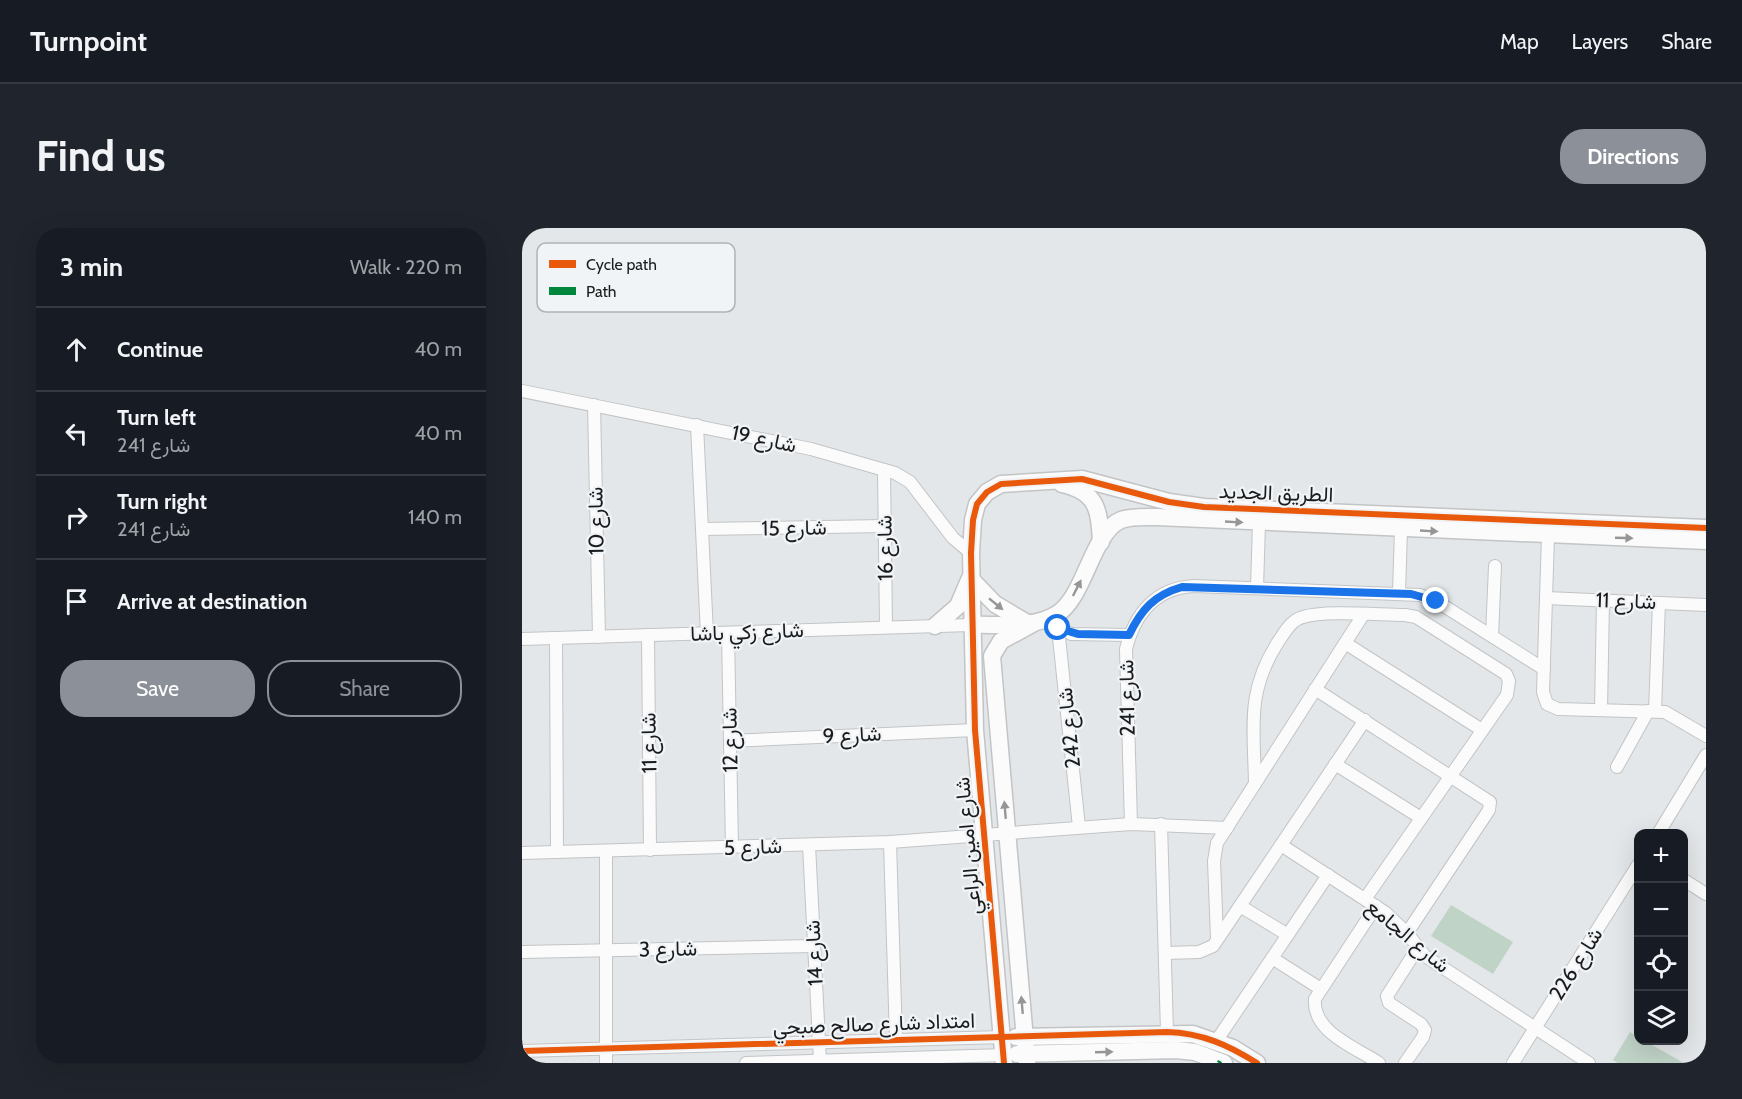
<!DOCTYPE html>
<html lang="en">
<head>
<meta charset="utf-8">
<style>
  :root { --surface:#171b24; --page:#20242c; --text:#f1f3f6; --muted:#9ea1a6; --line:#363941; --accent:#8c9099 }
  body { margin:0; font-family:Cabin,Vazirmatn,sans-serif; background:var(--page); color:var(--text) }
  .controls { position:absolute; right:18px; bottom:18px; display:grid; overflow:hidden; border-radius:12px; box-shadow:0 6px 24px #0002 }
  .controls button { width:54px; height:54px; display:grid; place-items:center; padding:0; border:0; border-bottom:2px solid var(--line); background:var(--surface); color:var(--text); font:30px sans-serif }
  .stop { position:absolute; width:18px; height:18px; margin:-14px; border:4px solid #1a73e8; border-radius:50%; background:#fff }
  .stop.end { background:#1a73e8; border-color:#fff; box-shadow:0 2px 6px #0008 }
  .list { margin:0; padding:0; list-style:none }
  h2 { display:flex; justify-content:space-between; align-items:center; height:78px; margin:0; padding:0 24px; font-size:26px }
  h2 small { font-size:20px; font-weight:400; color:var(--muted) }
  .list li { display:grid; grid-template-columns:39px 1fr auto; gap:18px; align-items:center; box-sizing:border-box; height:84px; padding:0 24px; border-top:2px solid var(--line) }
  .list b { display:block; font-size:22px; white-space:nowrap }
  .list p { margin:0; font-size:20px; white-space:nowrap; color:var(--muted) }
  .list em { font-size:20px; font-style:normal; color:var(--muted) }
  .actions { display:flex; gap:12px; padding:18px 24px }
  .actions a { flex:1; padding:14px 0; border:2px solid var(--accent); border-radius:24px; text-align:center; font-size:21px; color:var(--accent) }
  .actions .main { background:var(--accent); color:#fff }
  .icon { flex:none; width:33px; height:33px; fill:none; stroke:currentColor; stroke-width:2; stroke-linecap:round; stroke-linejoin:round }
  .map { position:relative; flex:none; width:1184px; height:835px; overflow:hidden; border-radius:24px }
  header { display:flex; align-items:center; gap:36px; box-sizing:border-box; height:84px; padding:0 30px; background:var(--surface); border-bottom:2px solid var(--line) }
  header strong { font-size:28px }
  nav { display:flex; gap:33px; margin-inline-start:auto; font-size:21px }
  .intro { display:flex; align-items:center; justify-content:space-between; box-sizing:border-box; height:144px; padding:0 36px }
  h1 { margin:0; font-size:42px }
  .button { padding:15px 27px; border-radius:24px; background:var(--accent); color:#fff; font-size:21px; font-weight:700 }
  main { display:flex; gap:36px; padding:0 36px }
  aside { flex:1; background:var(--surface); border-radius:24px; box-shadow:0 6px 24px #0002 }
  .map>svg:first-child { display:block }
  .park { fill:#c0d3c7 }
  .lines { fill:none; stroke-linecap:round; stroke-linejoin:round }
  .street-casing { stroke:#c2c4c5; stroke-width:14 }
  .secondary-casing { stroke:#c2c4c5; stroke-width:19 }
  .street { stroke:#fbfbfc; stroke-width:12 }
  .secondary { stroke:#fbfbfc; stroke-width:16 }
  .quiet { stroke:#00873e; stroke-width:4.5; stroke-dasharray:9 4.5; stroke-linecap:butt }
  .cycleway-casing { stroke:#f1f4f7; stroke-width:10 }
  .cycleway { stroke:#e8590c; stroke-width:6 }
  .oneway { fill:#969697 }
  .route { stroke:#1a73e8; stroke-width:8 }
  .labels { text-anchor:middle; stroke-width:4.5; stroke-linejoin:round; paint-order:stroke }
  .street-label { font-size:21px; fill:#1a1b1c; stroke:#f1f4f7 }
  .key { fill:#f1f4f7; stroke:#b0b3b5; stroke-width:1.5 }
  .key-label { font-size:16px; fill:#1a1b1c }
</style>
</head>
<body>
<header>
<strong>Turnpoint</strong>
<nav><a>Map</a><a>Layers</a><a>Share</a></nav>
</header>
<div class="intro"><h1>Find us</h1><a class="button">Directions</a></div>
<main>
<aside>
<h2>3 min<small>Walk · 220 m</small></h2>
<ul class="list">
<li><svg class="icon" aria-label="ahead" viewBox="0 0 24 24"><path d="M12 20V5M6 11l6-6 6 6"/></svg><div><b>Continue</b></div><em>40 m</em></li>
<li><svg class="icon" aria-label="left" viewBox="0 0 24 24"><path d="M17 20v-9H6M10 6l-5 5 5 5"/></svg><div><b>Turn left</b><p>شارع 241</p></div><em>40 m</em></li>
<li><svg class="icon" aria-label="right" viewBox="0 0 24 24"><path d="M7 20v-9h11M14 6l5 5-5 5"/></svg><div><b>Turn right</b><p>شارع 241</p></div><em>140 m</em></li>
<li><svg class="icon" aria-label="arrive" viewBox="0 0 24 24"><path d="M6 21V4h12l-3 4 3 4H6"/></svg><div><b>Arrive at destination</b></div></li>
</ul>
<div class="actions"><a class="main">Save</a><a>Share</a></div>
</aside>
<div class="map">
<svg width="1184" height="835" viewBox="0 0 1184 835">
  <rect width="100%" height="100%" fill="#e4e7e9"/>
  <g class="park">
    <path d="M 929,677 L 991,714 L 971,746 L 909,708 Z"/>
    <path d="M 1108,804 L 1116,809 L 1116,812 L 1123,813 L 1162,835 L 1096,835 L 1091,832 Z"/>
  </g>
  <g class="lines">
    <defs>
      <g id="street">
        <path d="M 0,163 L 289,221 L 373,245 L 388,254 L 431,310 L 449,325"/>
        <path d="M 72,177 L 77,409"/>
        <path d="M 175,197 L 185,406"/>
        <path d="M 362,242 L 364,399"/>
        <path d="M 180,301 L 363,298"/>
        <path d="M 1026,308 L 1021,464 L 1025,476 L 1036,481 L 1143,484 L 1184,508"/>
        <path d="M 735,360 L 737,295"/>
        <path d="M 877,366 L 879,301"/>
        <path d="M 1024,370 L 1184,377"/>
        <path d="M 533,398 L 549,406 L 607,407"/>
        <path d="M 536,400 L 557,599"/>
        <path d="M 206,405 L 210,619"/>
        <path d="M 126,407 L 128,622"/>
        <path d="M 970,408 L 973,338"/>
        <path d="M 34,410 L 35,624"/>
        <path d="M 0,411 L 449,397"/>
        <path d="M 823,415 L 960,502"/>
        <path d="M 793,461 L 968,574 L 967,582 L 885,705"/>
        <path d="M 1079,482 L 1081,372"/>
        <path d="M 1133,483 L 1137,375"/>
        <path d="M 208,513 L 453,502"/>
        <path d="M 813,536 L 899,590"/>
        <path d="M 1095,539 L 1126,483"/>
        <path d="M 733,556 C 732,499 724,464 756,414 C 763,404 769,392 781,389 C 803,382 858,387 883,387 L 894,389 L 984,446 L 987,453 L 985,467 L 843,671"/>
        <path d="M 609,596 L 604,421 C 613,385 634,360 672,358 L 898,367 L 914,373 L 1022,441"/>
        <path d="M 639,596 L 645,804"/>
        <path d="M 1136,606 L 1184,527"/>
        <path d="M 368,614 L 374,812"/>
        <path d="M 287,617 L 298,833"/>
        <path d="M 759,617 L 864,685 L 885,705 L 903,728 L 1067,835"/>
        <path d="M 84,623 L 84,835"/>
        <path d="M 0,625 L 368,614 L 609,596 L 705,600"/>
        <path d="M 1162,652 L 1184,666"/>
        <path d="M 718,678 L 766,707"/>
        <path d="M 854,678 L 793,771 C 790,804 833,819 857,835"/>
        <path d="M 695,711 L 692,633 L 695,615 L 841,387"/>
        <path d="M 0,724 L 292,718"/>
        <path d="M 643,725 L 677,724 L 691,718 L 843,492"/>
        <path d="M 750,730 L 799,761"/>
        <path d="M 695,812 L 806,647"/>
        <path d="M 0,823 L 480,809"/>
        <path d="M 224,835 L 482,827"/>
        <path d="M 883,835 L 901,809 L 903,802 L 899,796 L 867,775 L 865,768 L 895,721"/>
        <path d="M 991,835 L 1116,637"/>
      </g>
      <g id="secondary">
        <path d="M 540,256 C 576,264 577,282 579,314"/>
        <path d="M 449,397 C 476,396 511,401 535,386 C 563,369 570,304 599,292 C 609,288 624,289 635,289 L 1184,313"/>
        <path d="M 413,398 L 436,378 L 448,350 L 473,376 L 505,395"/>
        <path d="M 494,809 L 671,806 L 711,820 L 735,835"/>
        <path d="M 495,826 L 654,822 L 673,824 L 702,835"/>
        <path d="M 482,835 L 453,502 L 449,325 L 451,292 L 455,276 L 465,264 L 479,256 L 560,251 L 647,274 L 682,279 L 1184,300"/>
        <path d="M 505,835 L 470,428 L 479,413 L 512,395"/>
      </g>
    </defs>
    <use href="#street" class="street-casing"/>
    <use href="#secondary" class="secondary-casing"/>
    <use href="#street" class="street"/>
    <use href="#secondary" class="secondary"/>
    <path class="quiet" d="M 697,835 L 698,833"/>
    <defs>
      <g id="cycleway">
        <path d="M 0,823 L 645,804 C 680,805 706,817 735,835"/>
        <path d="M 482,835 L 453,502 L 449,325 L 451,292 L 455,276 L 465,264 L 479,256 L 560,251 L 647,274 L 682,279 L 1184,300"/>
      </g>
    </defs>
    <use href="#cycleway" class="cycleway-casing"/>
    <use href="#cycleway" class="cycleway"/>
  </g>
  <defs><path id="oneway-solid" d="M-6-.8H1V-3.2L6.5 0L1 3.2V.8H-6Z" transform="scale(1.5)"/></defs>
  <g class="oneway">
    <use href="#oneway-solid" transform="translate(712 294) rotate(3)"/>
    <use href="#oneway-solid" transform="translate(907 303) rotate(3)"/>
    <use href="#oneway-solid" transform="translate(1102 310) rotate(2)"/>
    <use href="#oneway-solid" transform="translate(555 360) rotate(-63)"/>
    <use href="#oneway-solid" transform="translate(474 376) rotate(39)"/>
    <use href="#oneway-solid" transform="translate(483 582) rotate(-95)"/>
    <use href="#oneway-solid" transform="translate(500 777) rotate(-95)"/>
    <use href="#oneway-solid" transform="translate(582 824) rotate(-2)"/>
  </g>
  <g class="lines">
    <path class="route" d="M 536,400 L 556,406 L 607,407 C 619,382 632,367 660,359 L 889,366 L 914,373"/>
  </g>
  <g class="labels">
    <g class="street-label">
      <text transform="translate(242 211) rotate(12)" y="7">شارع 19</text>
      <text transform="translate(754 265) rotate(2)" y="7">الطريق الجديد</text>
      <text transform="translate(74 293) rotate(-91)" y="7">شارع 10</text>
      <text transform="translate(272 300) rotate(-1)" y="7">شارع 15</text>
      <text transform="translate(363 320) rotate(-91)" y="7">شارع 16</text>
      <text transform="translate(1104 373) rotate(2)" y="7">شارع 11</text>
      <text transform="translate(225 404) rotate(-2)" y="7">شارع زكي باشا</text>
      <text transform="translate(605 470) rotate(-91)" y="7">شارع 241</text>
      <text transform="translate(547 500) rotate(-96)" y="7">شارع 242</text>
      <text transform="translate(330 507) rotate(-3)" y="7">شارع 9</text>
      <text transform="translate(208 512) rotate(-91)" y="7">شارع 12</text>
      <text transform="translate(127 515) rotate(-91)" y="7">شارع 11</text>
      <text transform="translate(446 618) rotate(-95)" y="7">شارع امين الراعي</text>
      <text transform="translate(231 619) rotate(-2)" y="7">شارع 5</text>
      <text transform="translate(886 708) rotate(40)" y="7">شارع الجامع</text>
      <text transform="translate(146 721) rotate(-1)" y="7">شارع 3</text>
      <text transform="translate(292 725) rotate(-93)" y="7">شارع 14</text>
      <text transform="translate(1054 736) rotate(-58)" y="7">شارع 226</text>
      <text transform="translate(352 796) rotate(-2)" y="7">امتداد شارع صالح صبحي</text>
    </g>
  </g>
  <rect x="15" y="15" width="198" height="69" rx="9" class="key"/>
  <rect x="27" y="32" width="27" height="8" fill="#e8590c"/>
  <rect x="27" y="59" width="27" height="8" fill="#00873e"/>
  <g class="key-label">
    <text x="64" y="42">Cycle path</text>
    <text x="64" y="69">Path</text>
  </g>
</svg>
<div class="controls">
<button>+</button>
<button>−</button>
<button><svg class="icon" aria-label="locate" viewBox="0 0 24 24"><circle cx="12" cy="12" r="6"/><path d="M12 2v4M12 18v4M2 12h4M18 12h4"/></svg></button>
<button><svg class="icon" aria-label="layers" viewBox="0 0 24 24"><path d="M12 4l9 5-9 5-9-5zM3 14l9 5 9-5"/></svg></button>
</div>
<div class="stop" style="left:536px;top:400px"></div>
<div class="stop end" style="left:914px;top:373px"></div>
</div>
</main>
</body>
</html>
